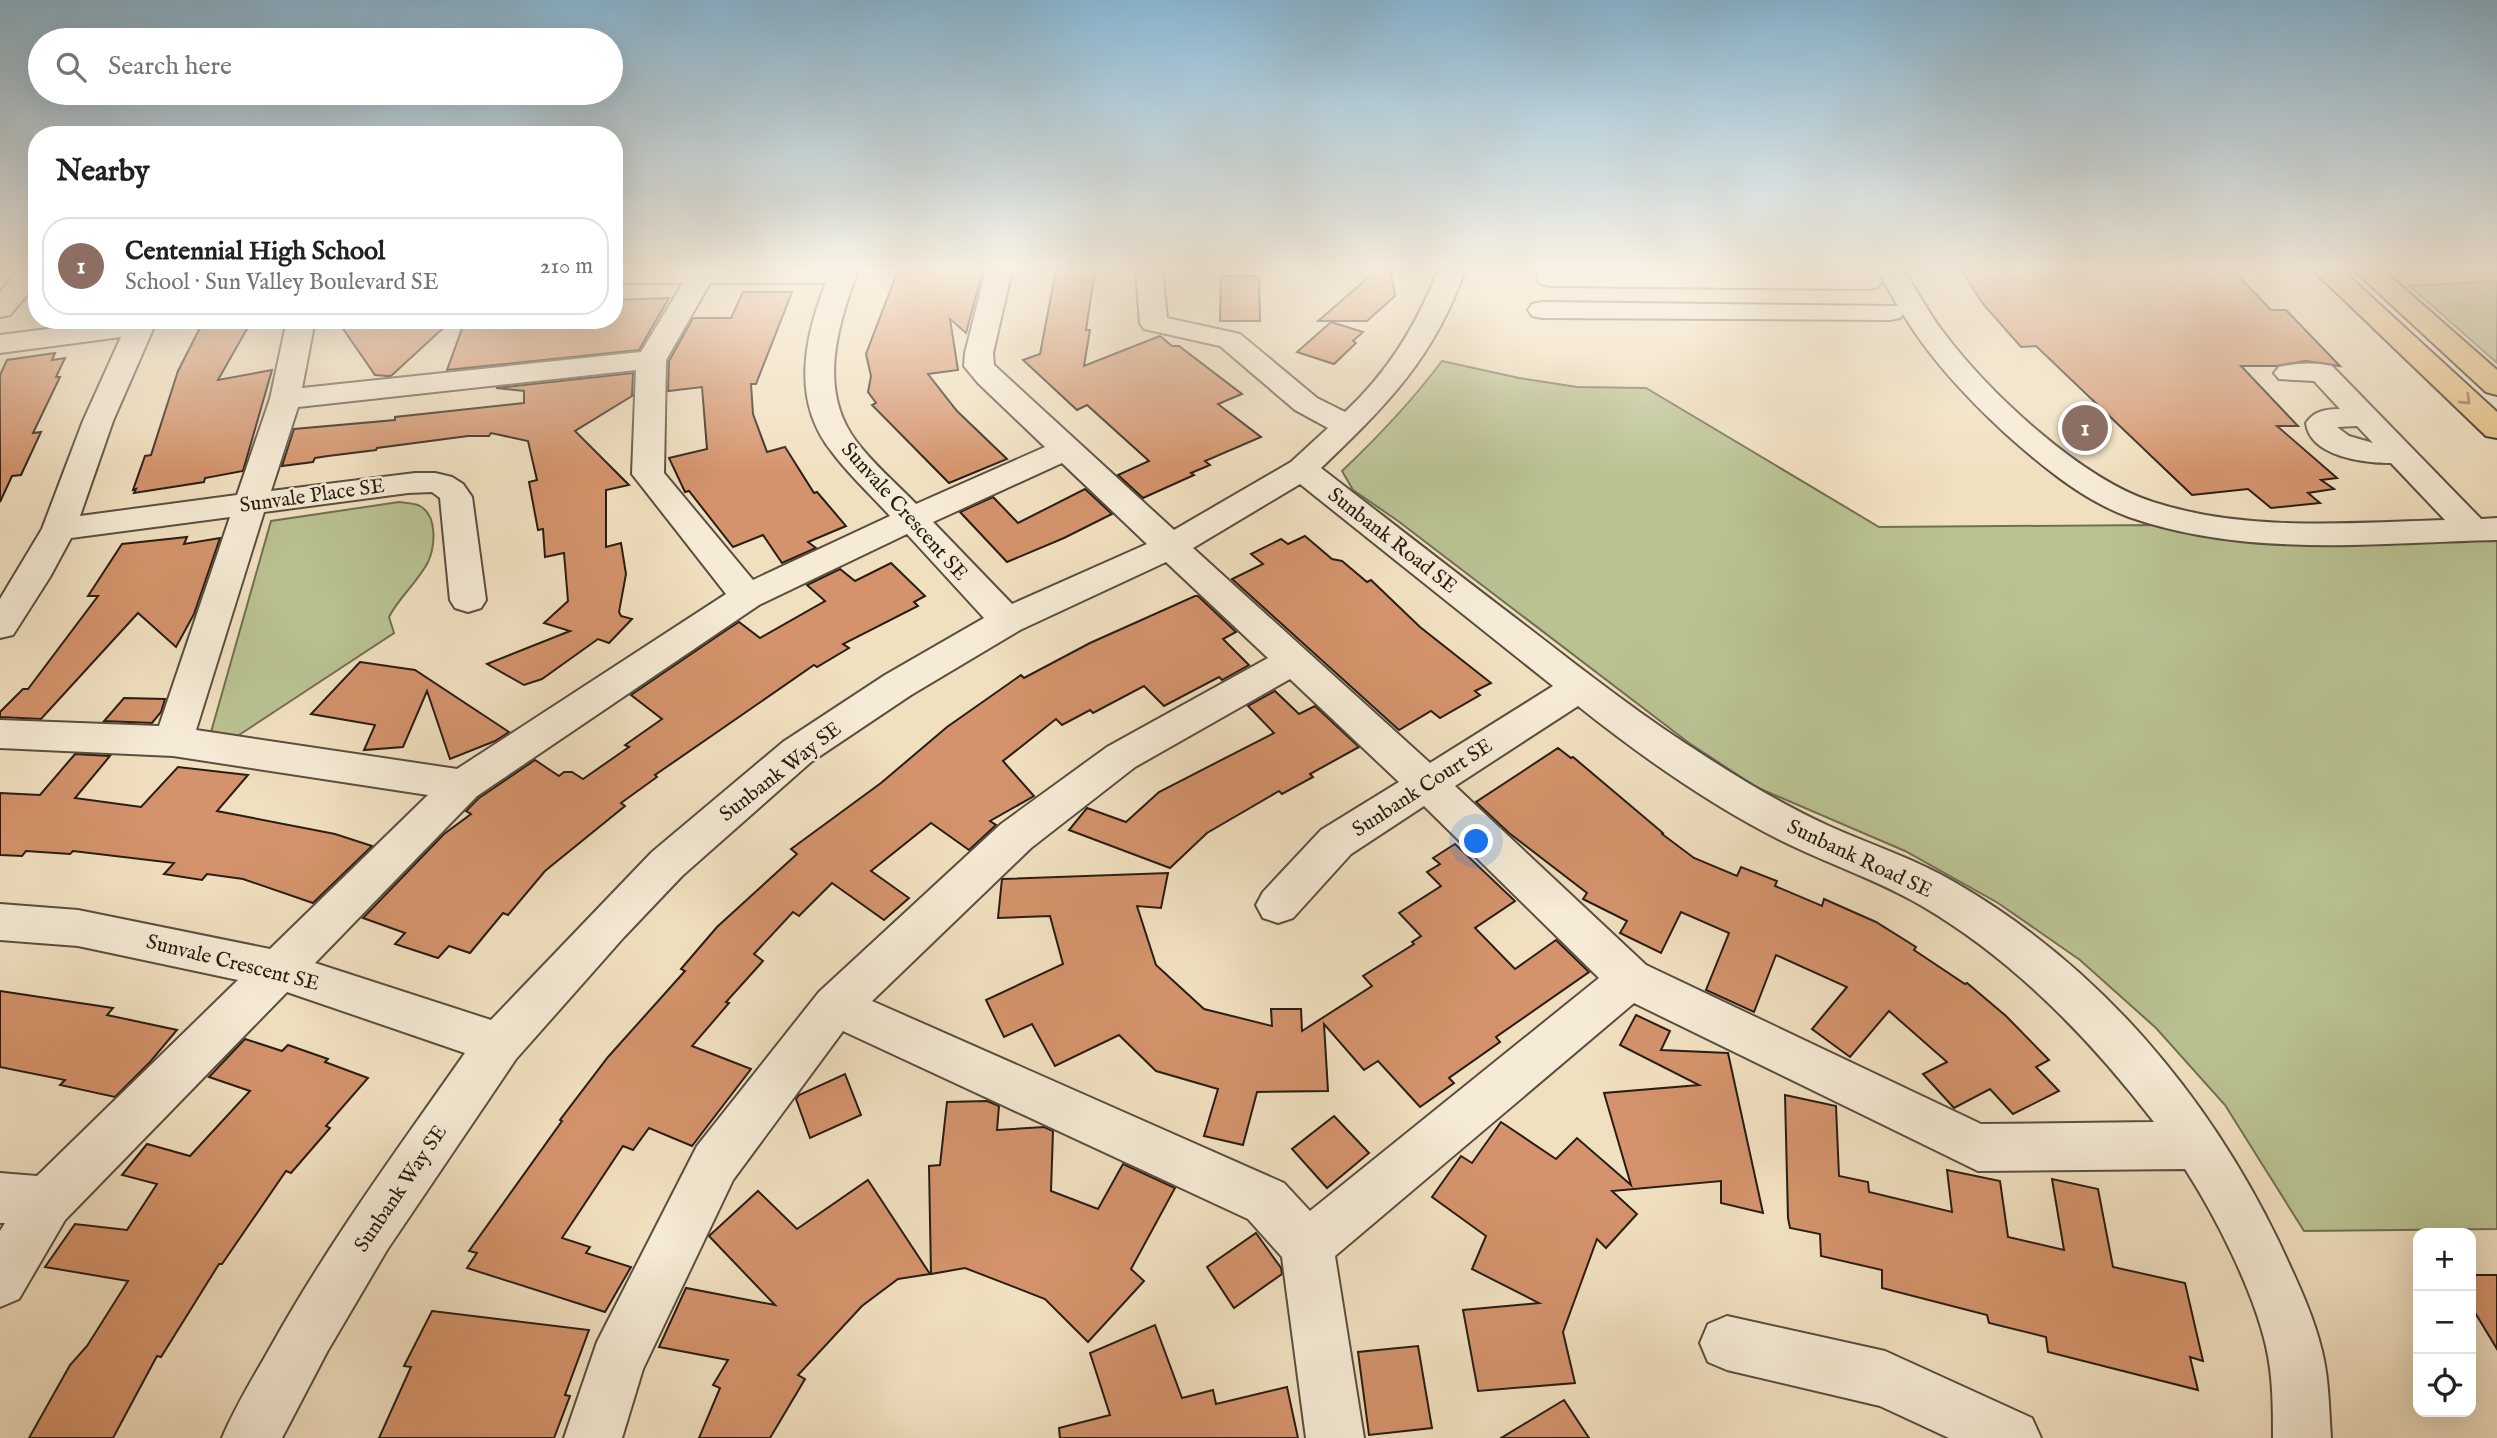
<!DOCTYPE html>
<html lang="en">
<head>
<meta charset="utf-8">
<style>
  :root { --surface:#fff; --page:#f6f6f6; --text:#202124; --muted:#757577; --line:#e0e0e0; --accent:#ea580c }
  body { margin:0; font-family:"IM FELL English",serif; background:var(--page); color:var(--text) }
  .controls { position:absolute; right:21px; bottom:21px; display:grid; overflow:hidden; border-radius:14px; box-shadow:0 7px 28px #0002 }
  .controls button { width:63px; height:63px; display:grid; place-items:center; padding:0; border:0; border-bottom:2px solid var(--line); background:var(--surface); color:var(--text); font:35px sans-serif }
  .you { position:absolute; left:1477px; top:842px; width:24px; height:24px; margin:-18px; border:5px solid #fff; border-radius:50%; background:#1a73e8; box-shadow:0 0 0 10px #1a73e833 }
  .badge { display:grid; place-items:center; width:46px; height:46px; border-radius:50%; background:var(--accent); color:#fff; font-size:23px; font-weight:700 }
  .pin { position:absolute; translate:-50% -50%; border:4px solid #fff; box-shadow:0 2px 7px #0006 }
  .list { margin:0; padding:0; list-style:none }
  h2 { display:flex; justify-content:space-between; align-items:center; height:91px; margin:0; padding:0 28px; font-size:30px }
  h2 small { font-size:23px; font-weight:400; color:var(--muted) }
  .list li { display:grid; grid-template-columns:46px 1fr auto; gap:21px; align-items:center; box-sizing:border-box; height:98px; margin:0 14px 14px; padding:0 14px; border:2px solid var(--line); border-radius:28px }
  .list b { display:block; font-size:26px; white-space:nowrap }
  .list p { margin:0; font-size:23px; white-space:nowrap; color:var(--muted) }
  .list em { font-size:23px; font-style:normal; color:var(--muted) }
  .icon { flex:none; width:38px; height:38px; fill:none; stroke:currentColor; stroke-width:2; stroke-linecap:round; stroke-linejoin:round }
  .map { position:relative; flex:none; width:2497px; height:1438px; overflow:hidden }
  .search { position:absolute; background:var(--surface); box-shadow:0 7px 28px #0002; left:28px; top:28px; width:595px; height:77px; display:flex; align-items:center; gap:18px; box-sizing:border-box; padding:0 24px; border-radius:38px; color:var(--muted); font-size:26px }
  .panel { position:absolute; background:var(--surface); box-shadow:0 7px 28px #0002; left:28px; top:126px; width:595px; height:203px; border-radius:28px }
  .map>svg:first-child { display:block }
  .green { fill:#bac292; stroke:#717054; stroke-width:2 }
  .building { fill:#d4936c; stroke:#281d15; stroke-width:2 }
  .lines { fill:none; stroke-linecap:round; stroke-linejoin:round }
  .minor-casing { stroke:#5a4e40; stroke-width:4 }
  .major-casing { stroke:#281d15; stroke-width:4 }
  .minor { fill:#f6ebd6; fill-rule:evenodd }
  .major { fill:#e8c080; fill-rule:evenodd }
  .oneway { stroke:#886e4a }
  .labels { text-anchor:middle; stroke-width:5; stroke-linejoin:round; paint-order:stroke }
  .street-label { font-size:21px; fill:#281d15; stroke:#f6ebd6 }
</style>
</head>
<body>
<div class="map">
<svg width="2497" height="1438" viewBox="0 0 2497 1438">
  <rect width="100%" height="100%" fill="#f1e0c0"/>
  <filter id="stains"><feTurbulence type="fractalNoise" baseFrequency=".00286" numOctaves="4"/><feColorMatrix values="0 0 0 0 .2 0 0 0 0 .09 0 0 0 0 .02 0 0 0 .5 -.17"/></filter>
  <radialGradient id="worn" r=".72"><stop offset=".6" stop-color="#630" stop-opacity="0"/><stop offset="1" stop-color="#630" stop-opacity=".3"/></radialGradient>
  <g class="green">
    <path d="M 2497,281 L 2497,363 L 2410,286 Z"/>
    <path d="M 1442,361 L 1519,378 L 1577,387 L 1646,388 L 1879,527 L 2154,525 L 2224,536 L 2497,539 L 2497,1229 L 2304,1231 L 2225,1105 L 2156,1028 L 2080,960 L 1998,903 L 1905,851 L 1756,787 L 1689,743 L 1398,521 L 1353,490 L 1342,471 C 1379,436 1412,401 1442,361 Z"/>
    <path d="M 399,502 C 405,503 415,503 420,506 C 438,516 435,547 428,562 C 418,582 399,597 389,617 L 394,633 L 233,739 L 211,732 L 271,521 Z"/>
  </g>
  <g class="building">
    <path d="M 898,270 L 983,270 L 966,333 L 950,319 L 958,370 L 928,374 L 957,411 L 1007,459 L 949,483 L 872,405 L 876,403 L 868,392 L 871,376 L 866,354 Z"/>
    <path d="M 1056,270 L 1095,270 L 1086,330 L 1090,330 L 1084,366 L 1160,336 L 1172,346 L 1179,346 L 1242,394 L 1218,404 L 1261,437 L 1205,461 L 1210,465 L 1191,473 L 1194,475 L 1143,498 L 1118,475 L 1149,461 L 1087,405 L 1077,410 L 1023,360 L 1040,354 Z"/>
    <path d="M 1377,270 L 1391,270 L 1395,296 L 1367,321 L 1318,321 Z"/>
    <path d="M 1961,270 L 2233,270 L 2271,310 L 2286,310 L 2340,366 L 2306,361 L 2276,366 L 2241,366 L 2298,426 L 2277,426 L 2337,478 L 2321,480 L 2334,489 L 2308,493 L 2320,503 L 2271,508 L 2248,489 L 2192,495 L 2036,346 L 2021,347 L 1983,304 Z"/>
    <path d="M 1221,276 L 1259,276 L 1260,321 L 1220,321 Z"/>
    <path d="M 743,292 L 792,292 L 756,384 L 751,384 L 753,414 L 767,452 L 785,447 L 814,493 L 817,492 L 846,526 L 808,542 L 816,548 L 782,563 L 763,535 L 733,547 L 689,491 L 685,492 L 669,458 L 707,449 L 702,387 L 668,391 L 669,361 L 693,318 L 731,318 Z"/>
    <path d="M 669,298 L 639,350 L 447,370 L 463,326 L 519,320 L 614,320 L 614,300 Z"/>
    <path d="M 204,320 L 252,320 L 218,380 L 272,370 L 243,471 L 205,478 L 204,482 L 134,493 L 136,489 L 133,490 L 145,456 L 151,455 L 178,371 Z"/>
    <path d="M 337,320 L 452,320 L 391,376 L 387,376 L 375,375 Z"/>
    <path d="M 1331,322 L 1363,332 L 1353,341 L 1356,343 L 1334,364 L 1297,352 Z"/>
    <path d="M 55,353 L 52,360 L 65,358 L 56,377 L 60,377 L 33,433 L 41,432 L 21,475 L 12,476 L 0,502 L 0,375 L 7,360 Z"/>
    <path d="M 633,373 L 632,396 L 575,431 L 629,485 L 606,490 L 606,547 L 621,543 L 626,574 L 619,612 L 621,616 L 632,619 L 609,643 L 598,639 L 542,679 L 524,685 L 487,664 L 570,631 L 544,623 L 568,601 L 564,553 L 545,557 L 543,529 L 538,530 L 529,482 L 537,480 L 528,441 L 491,433 L 489,436 L 468,436 L 377,448 L 376,450 L 328,456 L 315,458 L 313,462 L 282,466 L 294,429 L 395,420 L 395,417 L 524,403 L 524,391 L 496,388 Z"/>
    <path d="M 1085,489 L 1112,514 L 1064,538 L 1007,562 L 960,512 L 993,497 L 1018,523 Z"/>
    <path d="M 1305,536 L 1332,559 L 1342,561 L 1367,582 L 1371,580 L 1420,627 L 1491,683 L 1475,691 L 1480,695 L 1440,718 L 1431,711 L 1399,730 L 1232,579 L 1263,564 L 1251,554 L 1281,539 L 1288,544 Z"/>
    <path d="M 187,537 L 184,544 L 220,538 L 194,614 L 176,647 L 138,613 L 41,719 L 0,717 L 0,712 L 23,689 L 28,689 L 98,596 L 88,596 L 122,544 Z"/>
    <path d="M 891,563 L 925,596 L 914,602 L 918,606 L 843,644 L 849,648 L 817,667 L 814,665 L 655,775 L 657,777 L 621,803 L 625,806 L 545,871 L 508,915 L 503,913 L 470,953 L 449,946 L 438,958 L 395,944 L 405,933 L 363,918 L 444,834 L 471,814 L 466,811 L 479,798 L 535,760 L 559,776 L 564,772 L 572,772 L 583,779 L 629,747 L 625,745 L 662,719 L 631,695 L 728,629 L 739,622 L 760,638 L 825,601 L 807,585 L 840,569 L 855,581 Z"/>
    <path d="M 1195,596 L 1198,596 L 1236,632 L 1223,639 L 1249,665 L 1222,680 L 1219,677 L 1164,706 L 1144,686 L 1093,713 L 1090,710 L 1062,725 L 1056,719 L 1003,761 L 1034,796 L 990,821 L 996,825 L 969,850 L 931,823 L 871,871 L 909,898 L 884,920 L 832,883 L 799,916 L 793,912 L 754,954 L 763,961 L 726,1002 L 729,1003 L 692,1046 L 751,1069 L 692,1146 L 649,1128 L 633,1150 L 623,1146 L 562,1238 L 590,1247 L 586,1253 L 631,1267 L 605,1312 L 467,1268 L 477,1253 L 469,1251 L 562,1121 L 560,1120 L 608,1057 L 685,971 L 681,969 L 717,927 L 797,854 L 791,849 L 881,783 L 947,727 L 1021,675 L 1024,678 L 1090,643 Z"/>
    <path d="M 360,662 L 415,670 L 509,732 L 495,741 L 450,759 L 427,691 L 403,747 L 364,750 L 375,725 L 311,714 Z"/>
    <path d="M 1275,691 L 1299,714 L 1315,706 L 1359,747 L 1310,774 L 1313,777 L 1282,794 L 1279,791 L 1207,833 L 1170,868 L 1069,830 L 1087,808 L 1126,822 L 1159,792 L 1274,733 L 1248,706 Z"/>
    <path d="M 124,698 L 165,699 L 161,712 L 152,723 L 104,721 Z"/>
    <path d="M 1558,748 L 1571,758 L 1573,757 L 1663,833 L 1662,834 L 1694,858 L 1737,876 L 1741,867 L 1777,881 L 1775,886 L 1822,906 L 1824,899 L 1876,922 L 1916,947 L 1914,950 L 1965,984 L 1967,983 L 2006,1016 L 2049,1060 L 2036,1067 L 2059,1091 L 2013,1114 L 1990,1089 L 1954,1108 L 1923,1074 L 1947,1062 L 1889,1011 L 1850,1057 L 1812,1029 L 1847,987 L 1776,955 L 1754,1012 L 1706,990 L 1729,933 L 1681,912 L 1661,953 L 1620,933 L 1627,921 L 1583,899 L 1587,893 L 1509,833 L 1476,802 Z"/>
    <path d="M 75,754 L 110,756 L 75,798 L 141,807 L 178,767 L 248,775 L 217,811 L 335,834 L 372,846 L 313,903 L 243,879 L 207,874 L 202,880 L 164,874 L 174,863 L 73,851 L 70,854 L 26,851 L 22,856 L 0,855 L 0,793 L 40,795 Z"/>
    <path d="M 1455,844 L 1515,901 L 1475,928 L 1515,969 L 1556,940 L 1589,972 L 1496,1037 L 1500,1042 L 1449,1078 L 1454,1083 L 1420,1107 L 1378,1061 L 1364,1070 L 1324,1024 L 1328,1091 L 1257,1092 L 1243,1145 L 1204,1136 L 1218,1089 L 1156,1071 L 1119,1035 L 1055,1066 L 1032,1024 L 1004,1037 L 986,1000 L 1063,964 L 1050,916 L 998,918 L 1002,879 L 1168,873 L 1161,908 L 1137,906 L 1156,965 L 1204,1009 L 1272,1026 L 1271,1009 L 1301,1009 L 1302,1031 L 1372,986 L 1363,976 L 1414,944 L 1412,942 L 1421,936 L 1399,913 L 1441,886 L 1427,872 L 1440,864 L 1433,858 Z"/>
    <path d="M 0,991 L 113,1008 L 107,1015 L 177,1030 L 150,1062 L 115,1097 L 60,1085 L 65,1080 L 0,1067 Z"/>
    <path d="M 1636,1015 L 1670,1031 L 1661,1050 L 1728,1053 L 1763,1213 L 1721,1203 L 1721,1181 L 1612,1191 L 1637,1214 L 1606,1248 L 1597,1239 L 1563,1332 L 1575,1383 L 1478,1391 L 1463,1310 L 1539,1303 L 1472,1269 L 1486,1236 L 1432,1197 L 1461,1156 L 1472,1163 L 1501,1122 L 1556,1159 L 1577,1138 L 1631,1185 L 1604,1093 L 1699,1085 L 1620,1045 Z"/>
    <path d="M 245,1039 L 282,1051 L 288,1045 L 328,1059 L 325,1062 L 368,1078 L 326,1126 L 330,1128 L 291,1173 L 286,1171 L 222,1264 L 219,1264 L 161,1357 L 157,1356 L 113,1438 L 29,1438 L 70,1365 L 87,1346 L 128,1281 L 45,1267 L 75,1224 L 127,1230 L 157,1184 L 122,1175 L 147,1144 L 190,1156 L 250,1091 L 209,1077 Z"/>
    <path d="M 845,1074 L 861,1115 L 810,1138 L 796,1099 L 799,1095 Z"/>
    <path d="M 1785,1095 L 1836,1106 L 1839,1176 L 1868,1182 L 1869,1192 L 1952,1212 L 1947,1170 L 2000,1181 L 2008,1237 L 2064,1250 L 2052,1179 L 2098,1189 L 2113,1267 L 2185,1283 L 2203,1361 L 2190,1357 L 2198,1390 L 2048,1352 L 2046,1337 L 1989,1323 L 1987,1315 L 1882,1288 L 1882,1270 L 1821,1256 L 1820,1234 L 1790,1228 L 1788,1218 Z"/>
    <path d="M 987,1101 L 999,1106 L 997,1130 L 1044,1127 L 1053,1131 L 1051,1191 L 1098,1209 L 1123,1164 L 1175,1188 L 1131,1269 L 1144,1281 L 1088,1342 L 1045,1299 L 965,1268 L 931,1274 L 929,1166 L 940,1165 L 947,1102 Z"/>
    <path d="M 1334,1116 L 1369,1153 L 1327,1188 L 1292,1149 Z"/>
    <path d="M 868,1180 L 930,1274 L 898,1279 L 862,1306 L 798,1375 L 805,1379 L 770,1438 L 699,1438 L 720,1388 L 713,1385 L 728,1360 L 659,1347 L 686,1288 L 775,1305 L 709,1236 L 758,1191 L 797,1229 Z"/>
    <path d="M 1256,1233 L 1281,1268 L 1282,1274 L 1234,1308 L 1207,1267 Z"/>
    <path d="M 2471,1275 L 2497,1275 L 2497,1349 L 2471,1306 Z"/>
    <path d="M 432,1311 L 589,1330 L 565,1395 L 570,1396 L 554,1438 L 379,1438 L 411,1367 L 404,1366 Z"/>
    <path d="M 1155,1325 L 1182,1398 L 1213,1390 L 1216,1404 L 1287,1387 L 1298,1438 L 1060,1438 L 1059,1428 L 1110,1415 L 1090,1353 Z"/>
    <path d="M 1418,1346 L 1432,1428 L 1369,1435 L 1358,1352 Z"/>
    <path d="M 1564,1400 L 1589,1438 L 1501,1438 Z"/>
  </g>
  <g class="lines">
    <defs>
      <g id="minor">
        <path d="M 19,270 L 37,270 L 37,283 L 10,315 L 0,317 L 0,292 Z"/>
        <path d="M 614,270 L 858,270 C 838,325 817,389 856,441 C 873,464 897,484 916,504 L 1045,447 L 978,383 L 964,366 L 965,353 L 986,270 L 1012,270 L 993,353 L 994,365 L 1174,530 L 1291,462 L 1328,428 L 1295,410 L 1220,346 L 1144,329 L 1140,323 L 1136,270 L 1162,270 L 1167,318 L 1240,334 L 1317,398 L 1345,412 C 1388,372 1417,325 1438,270 L 1465,270 C 1434,358 1387,405 1321,468 C 1391,522 1460,576 1530,629 C 1588,674 1646,719 1708,758 C 1747,783 1787,807 1829,826 C 1871,845 1916,859 1956,883 C 2099,966 2208,1095 2279,1242 C 2295,1277 2313,1313 2322,1351 C 2329,1379 2329,1409 2331,1438 L 2273,1438 C 2273,1407 2273,1376 2266,1346 C 2253,1290 2216,1217 2185,1169 L 1978,1171 L 1634,1003 L 1335,1256 L 1364,1438 L 1306,1438 L 1282,1257 L 1248,1219 L 843,1031 L 733,1180 L 643,1369 L 622,1438 L 564,1438 L 597,1342 L 697,1146 L 819,992 L 1001,824 L 1107,747 L 1268,658 L 1166,562 L 1020,630 L 911,695 L 811,762 L 682,876 L 624,937 L 516,1059 L 387,1250 L 327,1352 L 282,1438 L 222,1438 C 235,1407 253,1378 270,1348 C 327,1245 397,1150 465,1053 L 287,992 L 65,1220 L 19,1299 L 0,1307 L 0,1231 L 5,1223 L 0,1223 L 0,1173 L 37,1176 L 238,980 L 78,946 L 0,940 L 0,904 L 78,910 L 270,949 L 428,795 L 173,756 L 0,748 L 0,720 L 159,726 L 230,517 L 71,538 L 50,577 L 13,635 L 0,638 L 0,599 L 42,529 L 83,421 L 121,337 L 0,353 L 0,335 L 118,320 L 157,320 L 113,421 L 80,516 L 237,495 L 270,399 L 287,320 L 315,320 L 302,388 L 641,352 L 683,283 L 614,283 ZM 710,283 L 826,283 C 804,338 791,401 832,452 C 849,475 871,495 890,516 L 753,580 L 664,473 L 666,360 ZM 636,370 L 632,474 L 726,594 L 457,769 L 196,730 L 264,512 L 408,493 L 432,492 L 440,498 L 450,600 L 455,608 L 468,612 L 481,608 L 486,600 L 472,497 L 463,484 L 452,477 L 435,473 L 415,473 L 271,491 L 298,407 ZM 1062,463 L 1147,544 L 1012,604 L 933,522 ZM 1300,484 L 1553,686 L 1430,763 L 1193,548 ZM 907,534 L 984,618 L 885,675 L 783,742 L 652,852 L 491,1020 L 315,963 L 477,796 L 759,605 ZM 1290,679 L 1399,782 L 1321,830 L 1263,892 L 1256,905 L 1263,918 L 1278,923 L 1293,918 L 1351,854 L 1424,806 L 1599,978 L 1310,1211 L 1284,1183 L 872,1001 L 1031,848 L 1135,767 ZM 1578,706 C 1642,757 1710,805 1782,841 C 1828,864 1878,880 1922,906 C 2014,960 2089,1038 2154,1122 L 1981,1124 L 1646,965 L 1455,786 Z"/>
        <path d="M 1548,270 L 1868,273 L 1878,275 L 1882,281 L 1878,287 L 1868,289 L 1550,286 L 1540,284 L 1537,278 L 1540,272 Z"/>
        <path d="M 1877,270 L 1904,270 C 1917,291 1929,314 1944,333 C 1989,393 2081,479 2153,502 C 2245,532 2349,523 2445,520 L 2391,463 C 2365,463 2310,457 2306,423 C 2314,411 2326,409 2340,409 L 2314,381 L 2279,379 L 2274,373 L 2279,367 C 2296,363 2315,362 2332,366 L 2481,519 L 2497,518 L 2497,540 C 2375,543 2246,558 2129,517 C 2082,500 2042,466 2006,434 C 1967,398 1930,359 1903,314 L 1900,318 L 1890,320 L 1542,318 L 1532,316 L 1528,310 L 1532,304 L 1542,302 L 1898,306 ZM 2357,426 L 2373,443 L 2349,436 L 2337,427 Z"/>
        <path d="M 1727,1316 L 1885,1351 L 2032,1418 L 2041,1438 L 1949,1438 L 1880,1406 L 1727,1370 L 1708,1362 L 1700,1343 L 1708,1324 Z"/>
      </g>
      <g id="major">
        <path d="M 2313,270 L 2342,270 L 2497,412 L 2497,438 L 2486,436 Z"/>
        <path d="M 2354,270 L 2383,270 L 2497,370 L 2497,395 L 2486,392 Z"/>
      </g>
    </defs>
    <use href="#minor" class="minor-casing"/>
    <use href="#major" class="major-casing"/>
    <use href="#minor" class="minor"/>
    <use href="#major" class="major"/>
  </g>
  <defs><path id="oneway-chevron" d="M-2-3.5L2.5 0L-2 3.5" fill="none" stroke-width="1.6" stroke-linecap="round" stroke-linejoin="round" transform="scale(1.75)"/></defs>
  <use class="oneway" href="#oneway-chevron" transform="translate(2466 400) rotate(43)"/>
  <linearGradient id="sky" x2="0" y2="1"><stop stop-color="#89b7d4"/><stop offset="0.57" stop-color="#f9f1e3"/><stop offset="1" stop-color="#f9f1e3" stop-opacity="0"/></linearGradient>
  <rect width="2497" height="472" fill="url(#sky)"/>
  <g class="labels">
    <g class="street-label">
      <text transform="translate(312 495) rotate(-8)" y="7">Sunvale Place SE</text>
      <text transform="translate(905 511) rotate(48)" y="7">Sunvale Crescent SE</text>
      <text transform="translate(1393 540) rotate(38)" y="7">Sunbank Road SE</text>
      <text transform="translate(780 771) rotate(-38)" y="7">Sunbank Way SE</text>
      <text transform="translate(1422 787) rotate(-33)" y="7">Sunbank Court SE</text>
      <text transform="translate(1860 858) rotate(25)" y="7">Sunbank Road SE</text>
      <text transform="translate(233 962) rotate(14)" y="7">Sunvale Crescent SE</text>
      <text transform="translate(400 1188) rotate(-56)" y="7">Sunbank Way SE</text>
    </g>
  </g>
  <rect width="100%" height="100%" filter="url(#stains)"/>
  <rect width="100%" height="100%" fill="url(#worn)"/>
</svg>
<div class="controls">
<button>+</button>
<button>−</button>
<button><svg class="icon" aria-label="locate" viewBox="0 0 24 24"><circle cx="12" cy="12" r="6"/><path d="M12 2v4M12 18v4M2 12h4M18 12h4"/></svg></button>
</div>
<div class="you"></div>
<div class="pin badge" style="left:2085px;top:428px;background:#8d6e63">1</div>
<div class="search"><svg class="icon" aria-label="search" viewBox="0 0 24 24"><circle cx="10" cy="10" r="6"/><path d="M15 15l6 6"/></svg>Search here</div>
<section class="panel">
<h2>Nearby<small></small></h2>
<ul class="list">
<li><span class="badge" style="background:#8d6e63">1</span><div><b>Centennial High School</b><p>School · Sun Valley Boulevard SE</p></div><em>210 m</em></li>
</ul>
</section>
</div>
</body>
</html>
